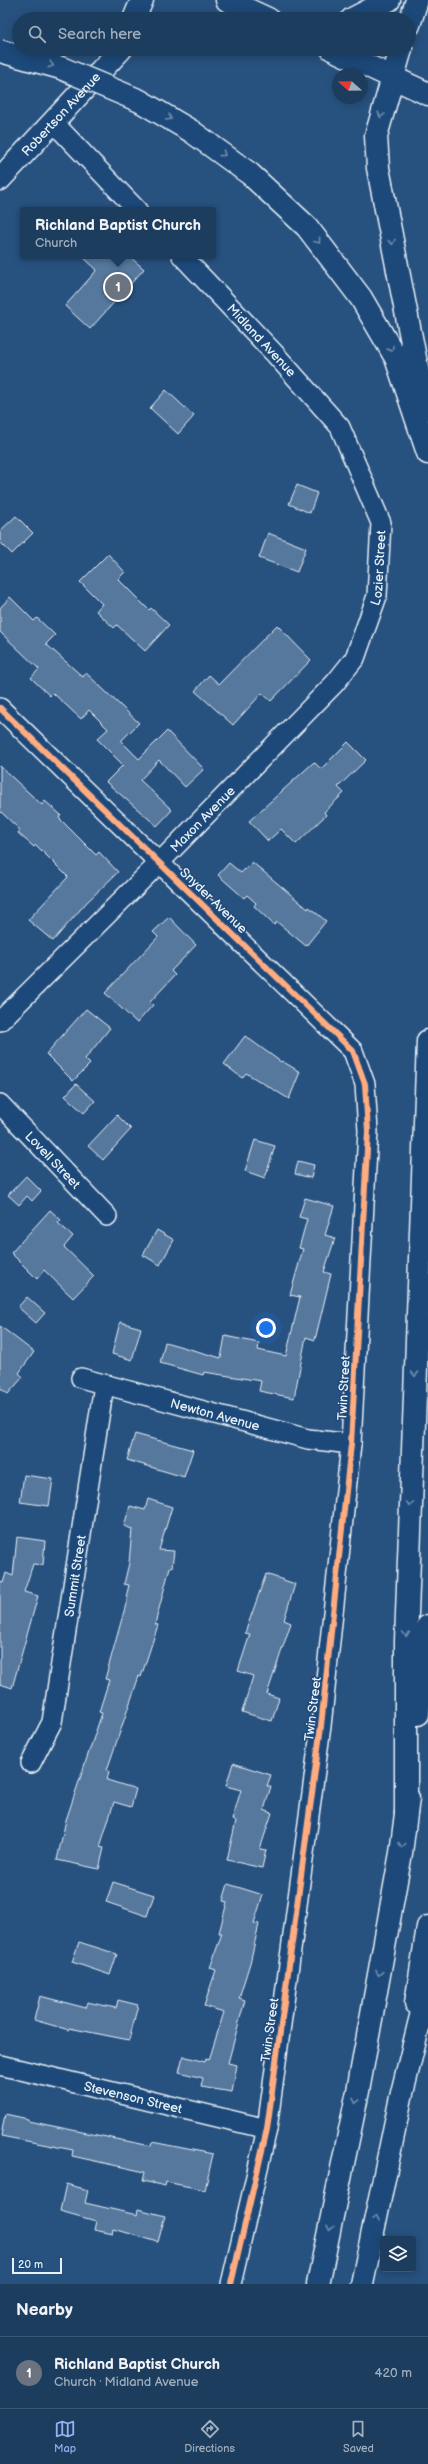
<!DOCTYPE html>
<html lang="en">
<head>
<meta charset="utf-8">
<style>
  :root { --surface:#1d3d5f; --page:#2a4868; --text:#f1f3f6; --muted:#a0aebd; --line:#3b5674; --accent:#95b2f1 }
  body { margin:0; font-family:"Balsamiq Sans",sans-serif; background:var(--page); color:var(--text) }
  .controls { position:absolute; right:12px; bottom:12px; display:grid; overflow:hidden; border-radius:4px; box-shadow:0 2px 10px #0003 }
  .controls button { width:36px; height:36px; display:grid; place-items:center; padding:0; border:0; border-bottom:1px solid var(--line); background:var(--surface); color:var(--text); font:20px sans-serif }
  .compass { position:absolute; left:332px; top:68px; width:36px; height:36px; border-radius:50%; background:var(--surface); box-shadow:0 2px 10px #0003; rotate:290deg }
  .scale { position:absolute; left:12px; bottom:10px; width:50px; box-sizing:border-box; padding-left:4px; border:2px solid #e8f1f8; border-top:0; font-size:11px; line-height:14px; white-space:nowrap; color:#e8f1f8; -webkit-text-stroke:3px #1f4a7a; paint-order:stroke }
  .you { position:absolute; left:266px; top:1328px; width:14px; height:14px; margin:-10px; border:3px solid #fff; border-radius:50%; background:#1a73e8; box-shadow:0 0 0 6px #1a73e833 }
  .badge { display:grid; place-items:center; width:26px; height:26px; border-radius:50%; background:var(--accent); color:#fff; font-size:13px; font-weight:700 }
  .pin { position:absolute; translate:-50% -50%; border:2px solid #fff; box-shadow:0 1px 4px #0006 }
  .popup { position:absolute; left:20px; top:207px; width:196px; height:52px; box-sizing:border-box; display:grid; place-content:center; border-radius:4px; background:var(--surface); filter:drop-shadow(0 1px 3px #0005); font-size:13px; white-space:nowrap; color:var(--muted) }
  .popup b { font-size:15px; color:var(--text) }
  .popup::after { content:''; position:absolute; left:50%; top:100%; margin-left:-8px; border:8px solid transparent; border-top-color:var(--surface) }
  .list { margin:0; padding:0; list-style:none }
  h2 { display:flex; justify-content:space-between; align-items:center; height:52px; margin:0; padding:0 16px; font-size:17px }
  h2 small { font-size:13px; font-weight:400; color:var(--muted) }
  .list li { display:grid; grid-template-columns:26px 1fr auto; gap:12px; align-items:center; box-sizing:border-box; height:72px; padding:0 16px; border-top:1px solid var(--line) }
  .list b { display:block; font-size:15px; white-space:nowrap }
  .list p { margin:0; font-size:13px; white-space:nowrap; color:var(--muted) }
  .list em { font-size:13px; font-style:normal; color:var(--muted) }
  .icon { flex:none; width:22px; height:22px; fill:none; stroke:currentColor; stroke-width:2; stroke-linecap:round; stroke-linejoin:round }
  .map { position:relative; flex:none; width:428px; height:2284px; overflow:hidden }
  .search { position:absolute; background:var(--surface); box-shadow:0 2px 10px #0003; left:12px; right:12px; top:12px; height:44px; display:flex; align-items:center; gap:10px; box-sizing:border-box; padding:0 14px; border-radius:22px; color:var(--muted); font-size:15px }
  .sheet { height:124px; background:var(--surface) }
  nav { display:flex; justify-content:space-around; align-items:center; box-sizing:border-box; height:56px; border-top:1px solid var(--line); background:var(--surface); font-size:11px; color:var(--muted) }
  nav a { display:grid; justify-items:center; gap:2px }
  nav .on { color:var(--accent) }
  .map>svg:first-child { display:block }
  .building { fill:#57789d; stroke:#e8f1f8 }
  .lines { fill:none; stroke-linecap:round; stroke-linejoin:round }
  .minor-casing { stroke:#e8f1f8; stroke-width:22 }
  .tertiary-casing { stroke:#e8f1f8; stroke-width:25 }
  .primary-casing { stroke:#e8f1f8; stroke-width:25 }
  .motorway-casing { stroke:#e8f1f8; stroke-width:25 }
  .minor { stroke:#1f4a7a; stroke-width:19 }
  .tertiary { stroke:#1f4a7a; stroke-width:22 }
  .primary { stroke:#1f4a7a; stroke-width:22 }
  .motorway { stroke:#1f4a7a; stroke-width:22 }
  .motorway-bridge-casing { stroke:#e8f1f8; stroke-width:25; stroke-linecap:butt }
  .motorway-bridge { stroke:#1f4a7a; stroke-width:22 }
  .cycleway-casing { stroke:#1f4a7a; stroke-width:8 }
  .cycleway { stroke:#ffac80; stroke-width:6 }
  .oneway { stroke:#6f8dac }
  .labels { text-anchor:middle; stroke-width:3; stroke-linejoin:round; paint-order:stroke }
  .street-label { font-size:13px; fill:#e8f1f8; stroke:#1f4a7a }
</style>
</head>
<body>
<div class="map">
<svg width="428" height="2284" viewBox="0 0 428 2284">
  <rect width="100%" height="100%" fill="#27517f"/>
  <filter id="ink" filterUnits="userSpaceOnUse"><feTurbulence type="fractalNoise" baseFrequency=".025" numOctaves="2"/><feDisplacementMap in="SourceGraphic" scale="8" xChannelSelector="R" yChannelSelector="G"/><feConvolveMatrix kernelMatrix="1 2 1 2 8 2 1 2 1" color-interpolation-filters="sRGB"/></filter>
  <g filter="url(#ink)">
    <g class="building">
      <path d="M 82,256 L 129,256 L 144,269 L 90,329 L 65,306 L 97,270 Z"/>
      <path d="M 166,390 L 194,416 L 178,434 L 150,408 Z"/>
      <path d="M 297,485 L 317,493 L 310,513 L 289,504 Z"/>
      <path d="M 16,516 L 33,533 L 12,554 L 0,542 L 0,531 Z"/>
      <path d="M 268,533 L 306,548 L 297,572 L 259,558 Z"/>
      <path d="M 108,554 L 125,572 L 118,579 L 149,610 L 151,608 L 169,625 L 145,651 L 117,625 L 114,628 L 96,611 L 102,604 L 80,582 Z"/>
      <path d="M 10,597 L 34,621 L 37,618 L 55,635 L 46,644 L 83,677 L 86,673 L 139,723 L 121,741 L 139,759 L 167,731 L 204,769 L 185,787 L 159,760 L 140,780 L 172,810 L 157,826 L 106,782 L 123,765 L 97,739 L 108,729 L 89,710 L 81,719 L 53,693 L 50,696 L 31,678 L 39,669 L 0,632 L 0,608 Z"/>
      <path d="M 277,625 L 311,660 L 271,701 L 262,693 L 233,725 L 195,691 L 209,675 L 219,684 Z"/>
      <path d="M 348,742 L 366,760 L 338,787 L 344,793 L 324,812 L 326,815 L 296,844 L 281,829 L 268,841 L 249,821 L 314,762 L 321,769 Z"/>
      <path d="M 0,766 L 42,805 L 45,801 L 61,815 L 59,818 L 96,855 L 99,852 L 118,872 L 86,903 L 53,941 L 28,920 L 68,877 L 36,845 L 34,847 L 18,833 L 20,830 L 0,811 Z"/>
      <path d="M 252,862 L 308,909 L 309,907 L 326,921 L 306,946 L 277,922 L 274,925 L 254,906 L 256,903 L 247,895 L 244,898 L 218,875 L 229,863 L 241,873 Z"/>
      <path d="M 169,917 L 196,945 L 171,971 L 175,975 L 150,1002 L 153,1005 L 137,1023 L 105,993 L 158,937 L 153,932 Z"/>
      <path d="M 86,1009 L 110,1028 L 85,1059 L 90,1064 L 73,1081 L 46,1054 Z"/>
      <path d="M 245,1036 L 281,1062 L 282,1061 L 300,1072 L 289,1099 L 246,1073 L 242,1078 L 224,1064 Z"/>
      <path d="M 76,1084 L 95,1101 L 84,1113 L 65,1096 Z"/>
      <path d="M 117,1115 L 131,1129 L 103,1160 L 88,1146 Z"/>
      <path d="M 255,1140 L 275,1146 L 265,1178 L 245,1171 Z"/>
      <path d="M 298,1161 L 314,1165 L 311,1178 L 295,1174 Z"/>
      <path d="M 26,1176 L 41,1191 L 32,1201 L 27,1196 L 19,1205 L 8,1195 Z"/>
      <path d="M 305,1198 L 334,1206 L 325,1235 L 335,1238 L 324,1272 L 331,1274 L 315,1340 L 306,1337 L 294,1398 L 259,1391 L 261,1381 L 204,1372 L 203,1375 L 160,1363 L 165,1342 L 221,1358 L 225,1336 L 259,1343 L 258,1350 L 286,1356 L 300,1297 L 290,1295 L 303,1249 L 299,1248 L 307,1219 L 299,1217 Z"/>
      <path d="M 50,1210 L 61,1220 L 58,1223 L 73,1236 L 64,1247 L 94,1276 L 73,1298 L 44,1270 L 37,1279 L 11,1253 Z"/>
      <path d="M 157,1230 L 174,1240 L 160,1265 L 143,1255 Z"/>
      <path d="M 27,1297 L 45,1313 L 36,1323 L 18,1307 Z"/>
      <path d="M 120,1322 L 141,1328 L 132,1360 L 112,1354 Z"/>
      <path d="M 0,1326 L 34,1352 L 19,1373 L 23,1377 L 8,1394 L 0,1388 Z"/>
      <path d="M 135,1434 L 193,1450 L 184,1477 L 127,1460 Z"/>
      <path d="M 24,1475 L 53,1479 L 49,1506 L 20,1502 Z"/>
      <path d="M 148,1499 L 172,1507 L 159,1550 L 174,1551 L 172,1567 L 170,1567 L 155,1624 L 158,1625 L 141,1677 L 139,1676 L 107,1770 L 109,1771 L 107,1780 L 136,1789 L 131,1807 L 114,1802 L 100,1847 L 104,1848 L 99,1869 L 57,1860 L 66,1820 L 102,1713 L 99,1712 L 109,1680 L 105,1679 L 128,1597 L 126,1597 L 129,1585 L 124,1584 L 129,1563 L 132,1529 L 124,1526 L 130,1506 L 145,1510 Z"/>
      <path d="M 17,1537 L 45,1541 L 43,1565 L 33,1564 L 24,1592 L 38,1596 L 12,1688 L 0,1684 L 0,1582 L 3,1583 L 6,1573 L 13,1576 Z"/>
      <path d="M 266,1574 L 295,1584 L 284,1620 L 291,1623 L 267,1694 L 279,1698 L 272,1721 L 242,1712 L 253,1676 L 238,1671 L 250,1634 L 245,1633 Z"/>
      <path d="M 233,1763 L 271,1775 L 267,1786 L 271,1786 L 264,1810 L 272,1813 L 260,1849 L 266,1850 L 262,1868 L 227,1860 L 236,1821 L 232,1820 L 241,1790 L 226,1786 Z"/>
      <path d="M 113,1882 L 154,1895 L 147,1916 L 106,1902 Z"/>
      <path d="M 228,1884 L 263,1895 L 254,1923 L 259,1924 L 250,1963 L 239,1998 L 245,2000 L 228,2063 L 237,2065 L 232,2092 L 201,2087 L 203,2078 L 179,2072 L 183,2056 L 205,2062 L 206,2059 L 209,2060 L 224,2012 L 204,2006 L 216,1970 L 210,1968 L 222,1933 L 219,1933 L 227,1902 L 223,1901 Z"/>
      <path d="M 79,1942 L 117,1954 L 110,1975 L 72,1962 Z"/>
      <path d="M 40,1996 L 86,2008 L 87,2002 L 116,2008 L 118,2000 L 138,2005 L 129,2040 L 69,2028 L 69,2030 L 34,2020 Z"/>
      <path d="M 5,2114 L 28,2119 L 28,2121 L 151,2146 L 152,2142 L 213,2154 L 205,2190 L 166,2182 L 165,2186 L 143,2181 L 145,2172 L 72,2156 L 73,2150 L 1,2136 Z"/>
      <path d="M 66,2184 L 88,2190 L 85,2203 L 137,2215 L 138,2209 L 165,2216 L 158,2242 L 114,2229 L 113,2234 L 94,2230 L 96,2221 L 60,2211 Z"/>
    </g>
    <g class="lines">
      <defs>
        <g id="minor">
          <path d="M 54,123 L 137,210"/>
          <path d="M 0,708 L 353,1051 L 365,1084 L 368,1131 L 351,1444 L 321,1726 L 267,2129 L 231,2284"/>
          <path id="s1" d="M 0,1021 L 159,863 L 335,683 L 355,658 L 377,596 L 381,523 L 340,427 L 274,353 L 182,256"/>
          <path id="s2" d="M 0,1104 L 107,1216"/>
          <path id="s3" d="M 81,1378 L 308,1439 L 351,1444"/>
          <path id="s4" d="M 31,1763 L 52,1722 L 104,1385"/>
          <path id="s5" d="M 0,2065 L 267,2129"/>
        </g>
        <g id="tertiary">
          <path d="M 134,19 L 142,0"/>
          <path id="s6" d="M 0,179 L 121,49"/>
        </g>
        <g id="primary">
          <path d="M 227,0 L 268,19"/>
          <path d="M 332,49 L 428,94"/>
        </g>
        <g id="motorway">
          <path d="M 352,19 L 389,0"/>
          <path d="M 409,25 L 417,0"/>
          <path d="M 401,49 L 376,136 L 378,168 L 425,409"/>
          <path d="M 191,131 L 250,174 L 307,227 L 361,298 L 396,358 L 428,453"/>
          <path d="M 418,1714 L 428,1626"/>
          <path d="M 406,1813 L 406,1641 L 428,1041"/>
          <path d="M 416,2003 L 428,1927"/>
          <path d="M 318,2284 L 358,2091 L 401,1853 L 408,1798"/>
          <path d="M 362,2284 L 401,2097 L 428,1988"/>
        </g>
      </defs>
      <use href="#minor" class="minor-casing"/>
      <use href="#tertiary" class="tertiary-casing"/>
      <use href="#primary" class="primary-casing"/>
      <use href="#motorway" class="motorway-casing"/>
      <use href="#minor" class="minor"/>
      <use href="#tertiary" class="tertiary"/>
      <use href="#primary" class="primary"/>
      <use href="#motorway" class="motorway"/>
      <defs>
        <path id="motorway-bridge" d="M 0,51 L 61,68 L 140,101 L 191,131"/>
      </defs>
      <use href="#motorway-bridge" class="motorway-bridge-casing"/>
      <use href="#motorway-bridge" class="motorway-bridge"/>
      <defs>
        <path id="cycleway" d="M 0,708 L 353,1051 L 365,1084 L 368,1131 L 351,1444 L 321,1726 L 267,2129 L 231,2284"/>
      </defs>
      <use href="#cycleway" class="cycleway-casing"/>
      <use href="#cycleway" class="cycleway"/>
    </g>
    <defs><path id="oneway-chevron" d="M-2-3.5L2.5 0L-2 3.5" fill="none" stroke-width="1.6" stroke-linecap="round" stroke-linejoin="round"/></defs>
    <g class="oneway">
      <use href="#oneway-chevron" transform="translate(51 65) rotate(16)"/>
      <use href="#oneway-chevron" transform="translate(381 115) rotate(105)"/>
      <use href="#oneway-chevron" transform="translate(169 118) rotate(31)"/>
      <use href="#oneway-chevron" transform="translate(223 154) rotate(36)"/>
      <use href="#oneway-chevron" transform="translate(318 241) rotate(53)"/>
      <use href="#oneway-chevron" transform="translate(392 242) rotate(79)"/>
      <use href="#oneway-chevron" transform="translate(391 349) rotate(60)"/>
      <use href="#oneway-chevron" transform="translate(415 1374) rotate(92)"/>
      <use href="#oneway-chevron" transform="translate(410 1504) rotate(92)"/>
      <use href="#oneway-chevron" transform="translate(406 1634) rotate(92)"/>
      <use href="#oneway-chevron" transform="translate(402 1845) rotate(97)"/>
      <use href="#oneway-chevron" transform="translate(379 1973) rotate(100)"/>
      <use href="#oneway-chevron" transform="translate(356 2101) rotate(102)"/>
      <use href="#oneway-chevron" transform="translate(376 2218) rotate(-78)"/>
      <use href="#oneway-chevron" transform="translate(330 2228) rotate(102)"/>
    </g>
  </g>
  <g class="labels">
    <g class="street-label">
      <text dy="5" stroke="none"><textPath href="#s6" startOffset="89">Robertson Avenue</textPath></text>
      <text transform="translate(262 340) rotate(47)" y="5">Midland Avenue</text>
      <text dy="5" stroke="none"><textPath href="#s1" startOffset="602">Lozier Street</textPath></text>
      <text dy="5" stroke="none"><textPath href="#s1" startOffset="286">Maxon Avenue</textPath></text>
      <text transform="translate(214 900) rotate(44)" y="5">Snyder Avenue</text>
      <text dy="5" stroke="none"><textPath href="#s2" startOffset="77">Lovell Street</textPath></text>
      <text transform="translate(343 1388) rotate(-87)" y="5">Twin Street</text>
      <text dy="5" stroke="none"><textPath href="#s3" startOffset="139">Newton Avenue</textPath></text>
      <text dy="5" stroke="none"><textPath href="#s4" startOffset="194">Summit Street</textPath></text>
      <text transform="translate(312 1709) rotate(-83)" y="5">Twin Street</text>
      <text transform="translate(269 2030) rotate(-82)" y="5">Twin Street</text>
      <text dy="5" stroke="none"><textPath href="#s5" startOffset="137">Stevenson Street</textPath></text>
    </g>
  </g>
</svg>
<div class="controls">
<button><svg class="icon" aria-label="layers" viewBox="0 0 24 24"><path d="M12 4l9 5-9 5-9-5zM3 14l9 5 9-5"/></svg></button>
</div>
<svg class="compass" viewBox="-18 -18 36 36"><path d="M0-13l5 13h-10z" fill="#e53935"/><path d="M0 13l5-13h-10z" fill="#a0aebd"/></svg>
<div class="scale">20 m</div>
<div class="you"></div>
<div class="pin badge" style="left:118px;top:287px;background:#6b7280">1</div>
<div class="popup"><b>Richland Baptist Church</b>Church</div>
<div class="search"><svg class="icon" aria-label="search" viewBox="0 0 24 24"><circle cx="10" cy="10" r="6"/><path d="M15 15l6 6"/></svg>Search here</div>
</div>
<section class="sheet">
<h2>Nearby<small></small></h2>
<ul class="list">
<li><span class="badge" style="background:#6b7280">1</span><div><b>Richland Baptist Church</b><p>Church · Midland Avenue</p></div><em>420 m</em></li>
</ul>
</section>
<nav>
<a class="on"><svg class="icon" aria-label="map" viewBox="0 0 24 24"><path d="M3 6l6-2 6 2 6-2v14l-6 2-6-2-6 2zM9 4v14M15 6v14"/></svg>Map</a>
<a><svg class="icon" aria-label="directions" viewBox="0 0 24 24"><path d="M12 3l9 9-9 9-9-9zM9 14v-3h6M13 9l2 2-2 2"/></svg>Directions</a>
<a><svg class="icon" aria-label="saved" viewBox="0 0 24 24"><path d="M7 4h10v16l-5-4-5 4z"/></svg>Saved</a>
</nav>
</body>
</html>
